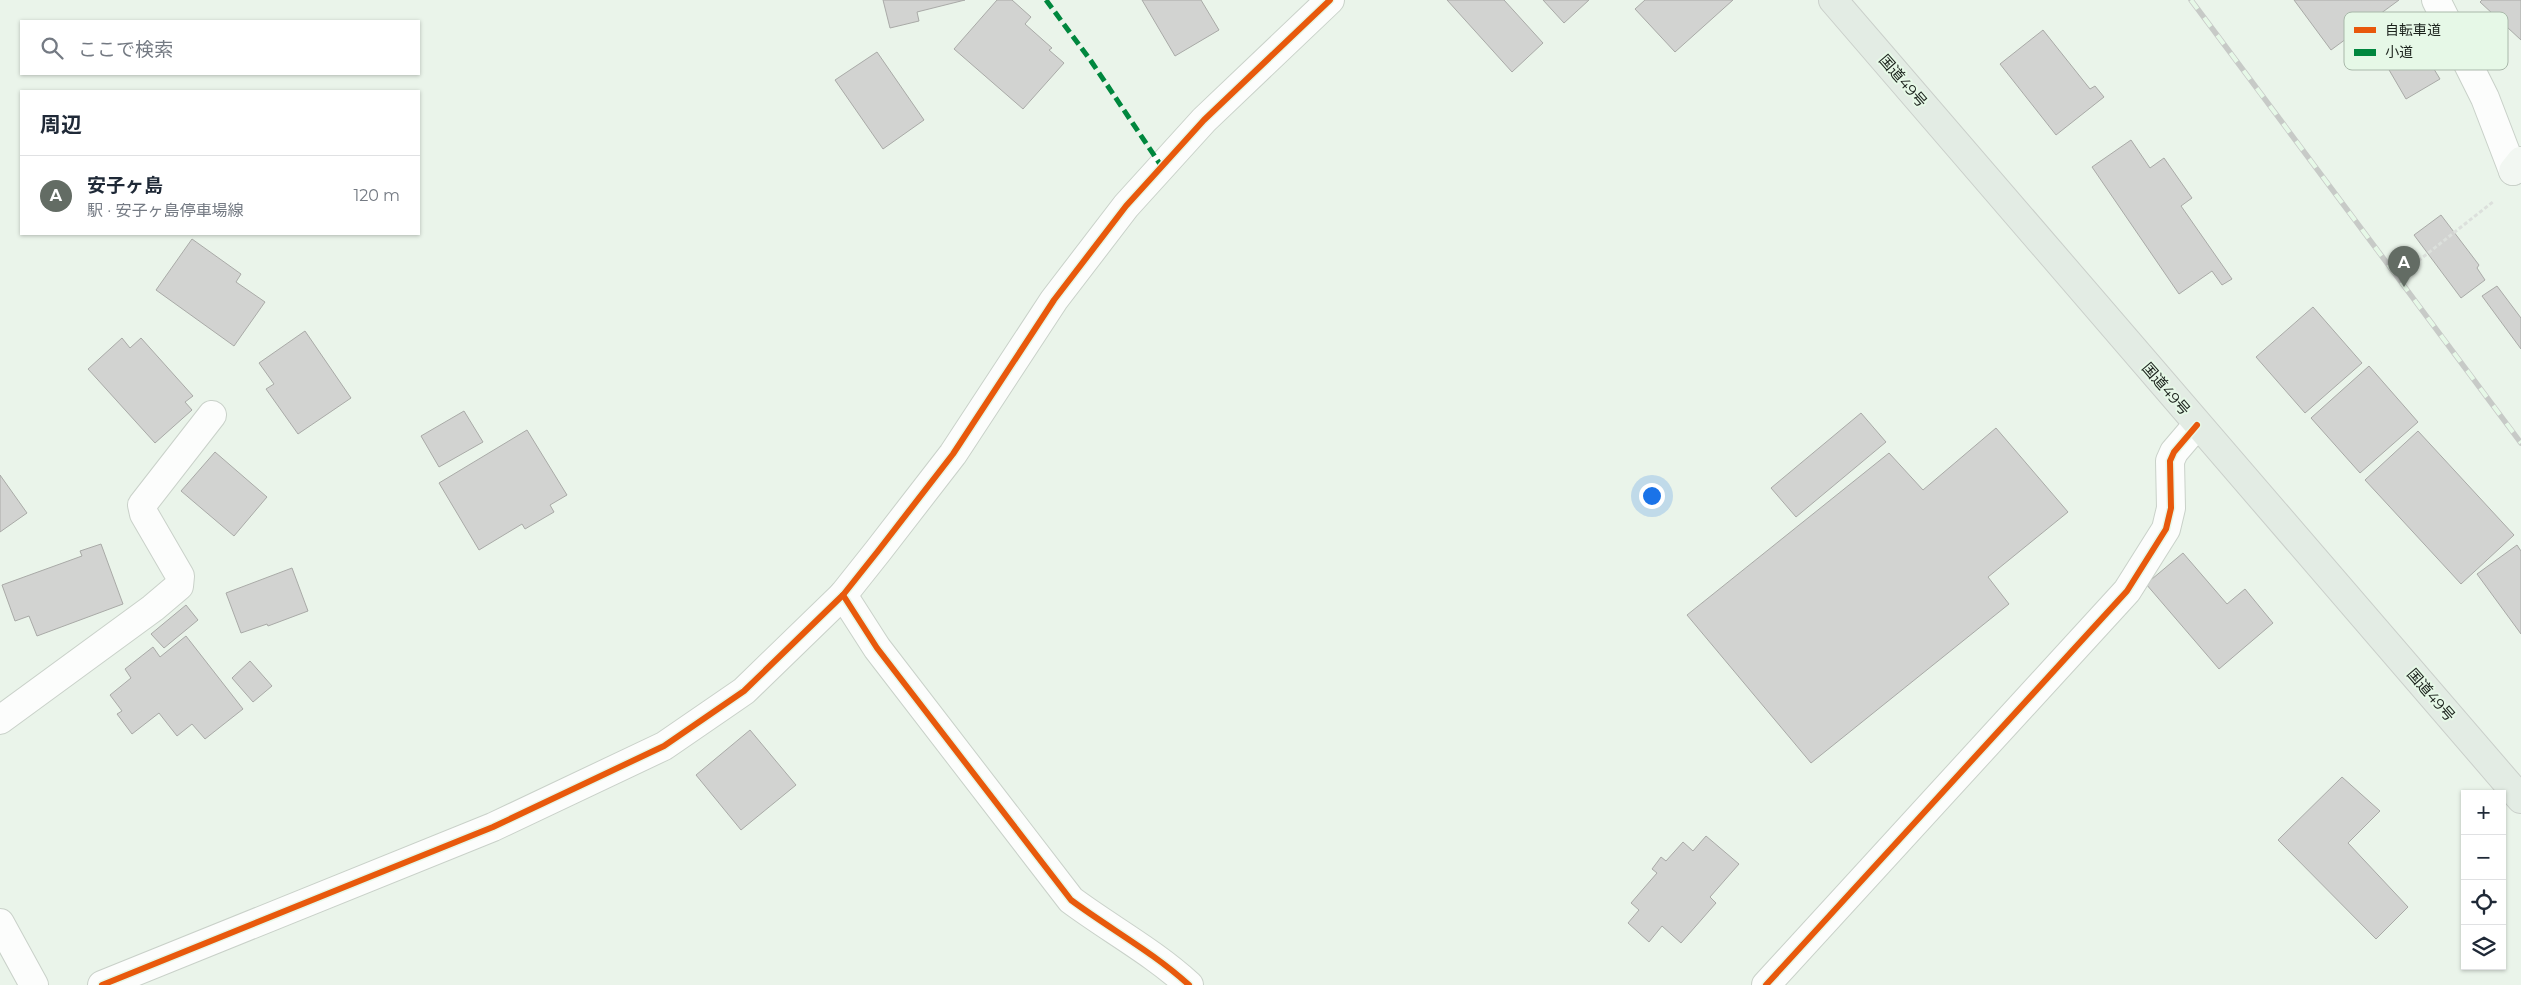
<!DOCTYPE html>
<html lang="ja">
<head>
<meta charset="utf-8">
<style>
  :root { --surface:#fff; --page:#f2f2f3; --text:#1f2937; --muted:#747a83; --line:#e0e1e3; --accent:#636c64 }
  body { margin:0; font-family:Montserrat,"Noto Sans JP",sans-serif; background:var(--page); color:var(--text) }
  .controls { position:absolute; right:15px; bottom:15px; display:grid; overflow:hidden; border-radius:0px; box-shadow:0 1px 4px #0004 }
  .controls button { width:45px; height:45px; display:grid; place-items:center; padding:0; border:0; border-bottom:1px solid var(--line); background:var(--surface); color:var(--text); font:25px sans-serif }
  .you { position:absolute; left:1651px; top:495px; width:18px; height:18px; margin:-12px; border:4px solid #fff; border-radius:50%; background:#1a73e8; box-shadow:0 0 0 8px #1a73e833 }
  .badge { display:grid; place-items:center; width:32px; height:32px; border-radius:50%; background:var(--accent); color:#fff; font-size:16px; font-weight:700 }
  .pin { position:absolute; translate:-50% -41px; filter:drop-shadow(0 1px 2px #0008) }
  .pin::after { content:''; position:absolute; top:26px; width:18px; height:15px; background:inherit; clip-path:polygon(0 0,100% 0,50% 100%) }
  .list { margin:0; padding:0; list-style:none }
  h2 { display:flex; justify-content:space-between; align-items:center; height:65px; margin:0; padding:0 20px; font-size:21px }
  h2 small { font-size:16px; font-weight:400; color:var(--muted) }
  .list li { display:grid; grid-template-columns:32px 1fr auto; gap:15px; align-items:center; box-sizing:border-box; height:80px; padding:0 20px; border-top:1px solid var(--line) }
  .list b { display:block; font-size:19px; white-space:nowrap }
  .list p { margin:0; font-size:16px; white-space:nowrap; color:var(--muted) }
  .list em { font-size:16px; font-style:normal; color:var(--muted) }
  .icon { flex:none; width:28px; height:28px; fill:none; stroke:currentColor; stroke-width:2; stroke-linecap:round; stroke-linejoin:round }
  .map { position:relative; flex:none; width:2521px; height:985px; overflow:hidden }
  .search { position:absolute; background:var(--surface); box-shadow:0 1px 4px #0004; left:20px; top:20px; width:400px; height:55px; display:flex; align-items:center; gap:12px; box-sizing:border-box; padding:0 18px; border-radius:0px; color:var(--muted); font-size:19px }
  .panel { position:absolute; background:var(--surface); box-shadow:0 1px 4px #0004; left:20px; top:90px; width:400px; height:145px; border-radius:0px }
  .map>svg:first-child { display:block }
  .building { fill:#d2d3d1; stroke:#a9aaa7 }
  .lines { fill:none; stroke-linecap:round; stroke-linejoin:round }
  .minor-casing { stroke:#c9d1c9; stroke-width:30 }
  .tertiary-casing { stroke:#c9d1c9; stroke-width:30 }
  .secondary-casing { stroke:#c9d1c9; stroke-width:30 }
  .trunk-casing { stroke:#cacfca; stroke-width:30 }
  .path { stroke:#dce0dc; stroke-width:3; stroke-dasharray:4 2.5; stroke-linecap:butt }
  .minor { stroke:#fcfdfc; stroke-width:28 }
  .tertiary { stroke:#fcfdfc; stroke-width:28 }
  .secondary { stroke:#f2f7f2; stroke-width:28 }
  .trunk { stroke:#e3ece4; stroke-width:28 }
  .rail-casing { stroke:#c7cac7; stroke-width:5.5 }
  .rail { stroke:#e6f8e7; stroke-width:4; stroke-dasharray:11; stroke-linecap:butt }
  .quiet { stroke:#00873e; stroke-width:5; stroke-dasharray:10 5; stroke-linecap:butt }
  .cycleway-casing { stroke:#e6f8e7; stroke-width:9 }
  .cycleway { stroke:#e8590c; stroke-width:6 }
  .labels { text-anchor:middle; stroke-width:4; stroke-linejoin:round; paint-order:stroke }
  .street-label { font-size:15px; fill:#1b221c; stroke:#e6f8e7 }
  .key { fill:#e6f8e7; stroke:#a9b8aa; stroke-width:1 }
  .key-label { font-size:14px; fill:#1b221c }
</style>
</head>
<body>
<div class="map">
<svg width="2521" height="985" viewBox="0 0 2521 985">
  <rect width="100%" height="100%" fill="#eaf4ea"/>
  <g class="building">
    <path d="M 883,0 L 965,0 L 917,12 L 919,21 L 890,28 Z"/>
    <path d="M 997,0 L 1012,0 L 1031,17 L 1025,24 L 1052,48 L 1049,50 L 1064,63 L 1023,109 L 954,49 Z"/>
    <path d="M 1142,0 L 1201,0 L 1219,30 L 1175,56 Z"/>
    <path d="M 1447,0 L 1504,0 L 1543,43 L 1512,72 Z"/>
    <path d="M 1543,0 L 1589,0 L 1564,23 Z"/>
    <path d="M 1645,0 L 1733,0 L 1675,52 L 1635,9 Z"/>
    <path d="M 2294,0 L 2399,0 L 2331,50 Z"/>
    <path d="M 2482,0 L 2521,0 L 2521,40 L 2480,2 Z"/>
    <path d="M 2400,13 L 2440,79 L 2406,99 L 2367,32 Z"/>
    <path d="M 2043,30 L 2090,89 L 2095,86 L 2104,97 L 2056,135 L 2000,64 Z"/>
    <path d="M 877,52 L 924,120 L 883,149 L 835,80 Z"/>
    <path d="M 2131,140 L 2150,168 L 2164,158 L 2192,198 L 2181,206 L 2232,279 L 2222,285 L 2212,271 L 2179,294 L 2092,167 Z"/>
    <path d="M 2441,215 L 2479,265 L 2477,268 L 2485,280 L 2461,298 L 2414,235 Z"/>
    <path d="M 192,239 L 241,274 L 236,282 L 265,302 L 234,346 L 156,290 Z"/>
    <path d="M 2497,286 L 2521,318 L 2521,349 L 2482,296 Z"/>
    <path d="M 2313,307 L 2362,363 L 2305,413 L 2256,357 Z"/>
    <path d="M 305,331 L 351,398 L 298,434 L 266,389 L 274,384 L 259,363 Z"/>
    <path d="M 122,338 L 130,348 L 141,338 L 193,396 L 185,402 L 192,410 L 155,443 L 88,369 Z"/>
    <path d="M 2369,366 L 2418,422 L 2360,473 L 2311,418 Z"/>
    <path d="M 464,411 L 483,442 L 439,467 L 421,436 Z"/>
    <path d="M 1861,413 L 1886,442 L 1796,517 L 1771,488 Z"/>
    <path d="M 1996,428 L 2068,512 L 1988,577 L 2009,604 L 1811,763 L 1687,615 L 1889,453 L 1923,490 Z"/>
    <path d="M 527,430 L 567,495 L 550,505 L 554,512 L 525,529 L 522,524 L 479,550 L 439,483 Z"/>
    <path d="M 2418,431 L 2514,535 L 2461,584 L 2365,480 Z"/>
    <path d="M 215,452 L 267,497 L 234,536 L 181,491 Z"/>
    <path d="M 0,475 L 27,513 L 0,532 Z"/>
    <path d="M 101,544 L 123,604 L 37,636 L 29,616 L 15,621 L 2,585 L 82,556 L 80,551 Z"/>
    <path d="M 2517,545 L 2521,551 L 2521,634 L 2477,574 Z"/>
    <path d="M 2183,553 L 2227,604 L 2245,589 L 2273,623 L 2219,669 L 2146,584 Z"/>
    <path d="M 292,568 L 308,611 L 268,626 L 267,624 L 241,633 L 226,593 Z"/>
    <path d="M 186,605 L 198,620 L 164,648 L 151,634 Z"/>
    <path d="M 186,636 L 243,709 L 205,739 L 192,724 L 177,736 L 159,713 L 132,734 L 117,714 L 122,711 L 110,695 L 131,678 L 125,669 L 153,647 L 160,657 Z"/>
    <path d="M 250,661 L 272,686 L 253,702 L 232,678 Z"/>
    <path d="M 750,730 L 796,785 L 741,830 L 696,775 Z"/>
    <path d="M 2342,777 L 2380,811 L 2348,843 L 2408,907 L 2376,939 L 2278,840 Z"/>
    <path d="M 1706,836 L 1739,864 L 1710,897 L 1716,903 L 1681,943 L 1662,926 L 1649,942 L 1628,923 L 1639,910 L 1631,903 L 1657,873 L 1652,869 L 1661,857 L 1666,861 L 1683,842 L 1693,851 Z"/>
  </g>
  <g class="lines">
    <defs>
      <g id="minor">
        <path d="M 2436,0 L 2485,98 L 2513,171"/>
        <path d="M 843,595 L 877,648 L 1071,900 C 1110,929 1153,952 1189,985"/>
        <path d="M 0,720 L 153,608 L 179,586 L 180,576 L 144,514 L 142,505 L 212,415"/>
        <path d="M 0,923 L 34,985"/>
        <path d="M 1766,985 L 2127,591 L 2166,529 L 2171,508 L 2170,461 L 2174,452 L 2197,425"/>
      </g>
      <path id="tertiary" d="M 102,985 L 493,827 L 664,746 L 744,691 L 843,595 L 878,551 L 953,454 L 1054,300 L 1126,206 L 1204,120 L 1330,0"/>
      <path id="secondary" d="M 2513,171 L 2521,161"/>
      <path id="trunk" d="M 1833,0 L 2521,799"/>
    </defs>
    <use href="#minor" class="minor-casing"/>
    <use href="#tertiary" class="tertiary-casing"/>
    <use href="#secondary" class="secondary-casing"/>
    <use href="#trunk" class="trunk-casing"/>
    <path class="path" d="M 2413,265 L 2494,201"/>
    <use href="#minor" class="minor"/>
    <use href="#tertiary" class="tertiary"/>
    <use href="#secondary" class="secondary"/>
    <use href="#trunk" class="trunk"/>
    <defs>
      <path id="rail" d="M 2191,0 L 2521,443"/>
    </defs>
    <use href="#rail" class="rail-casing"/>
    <use href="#rail" class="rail"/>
    <path class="quiet" d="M 1046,0 L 1091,61 L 1162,167"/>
    <defs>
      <g id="cycleway">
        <path d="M 843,595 L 877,648 L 1071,900 C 1110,929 1153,952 1189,985"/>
        <path d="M 102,985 L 493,827 L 664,746 L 744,691 L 843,595 L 878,551 L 953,454 L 1054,300 L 1126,206 L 1204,120 L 1330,0"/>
        <path d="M 1766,985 L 2127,591 L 2166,529 L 2171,508 L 2170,461 L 2174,452 L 2197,425"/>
      </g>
    </defs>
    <use href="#cycleway" class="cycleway-casing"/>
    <use href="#cycleway" class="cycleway"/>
  </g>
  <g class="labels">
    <g class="street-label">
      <text transform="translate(1903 81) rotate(49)" y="5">国道49号</text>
      <text transform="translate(2166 389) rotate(49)" y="5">国道49号</text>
      <text transform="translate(2431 695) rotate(49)" y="5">国道49号</text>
    </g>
  </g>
  <rect x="2344" y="12" width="164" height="58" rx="8" class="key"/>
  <rect x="2354" y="27" width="22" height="6" fill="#e8590c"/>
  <rect x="2354" y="49" width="22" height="7" fill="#00873e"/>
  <g class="key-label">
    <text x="2385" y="35">自転車道</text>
    <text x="2385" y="57">小道</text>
  </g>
</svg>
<div class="controls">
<button>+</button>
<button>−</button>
<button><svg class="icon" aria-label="locate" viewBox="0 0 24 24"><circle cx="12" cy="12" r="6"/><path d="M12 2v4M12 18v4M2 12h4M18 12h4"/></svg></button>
<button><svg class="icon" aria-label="layers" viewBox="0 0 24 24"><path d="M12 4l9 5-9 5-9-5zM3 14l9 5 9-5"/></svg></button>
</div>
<div class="you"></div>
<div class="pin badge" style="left:2404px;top:287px">A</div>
<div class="search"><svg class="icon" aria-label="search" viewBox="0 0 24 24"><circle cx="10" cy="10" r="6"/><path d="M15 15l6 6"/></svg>ここで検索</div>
<section class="panel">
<h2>周辺<small></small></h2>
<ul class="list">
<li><span class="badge">A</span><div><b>安子ヶ島</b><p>駅 · 安子ヶ島停車場線</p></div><em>120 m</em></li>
</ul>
</section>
</div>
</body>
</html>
